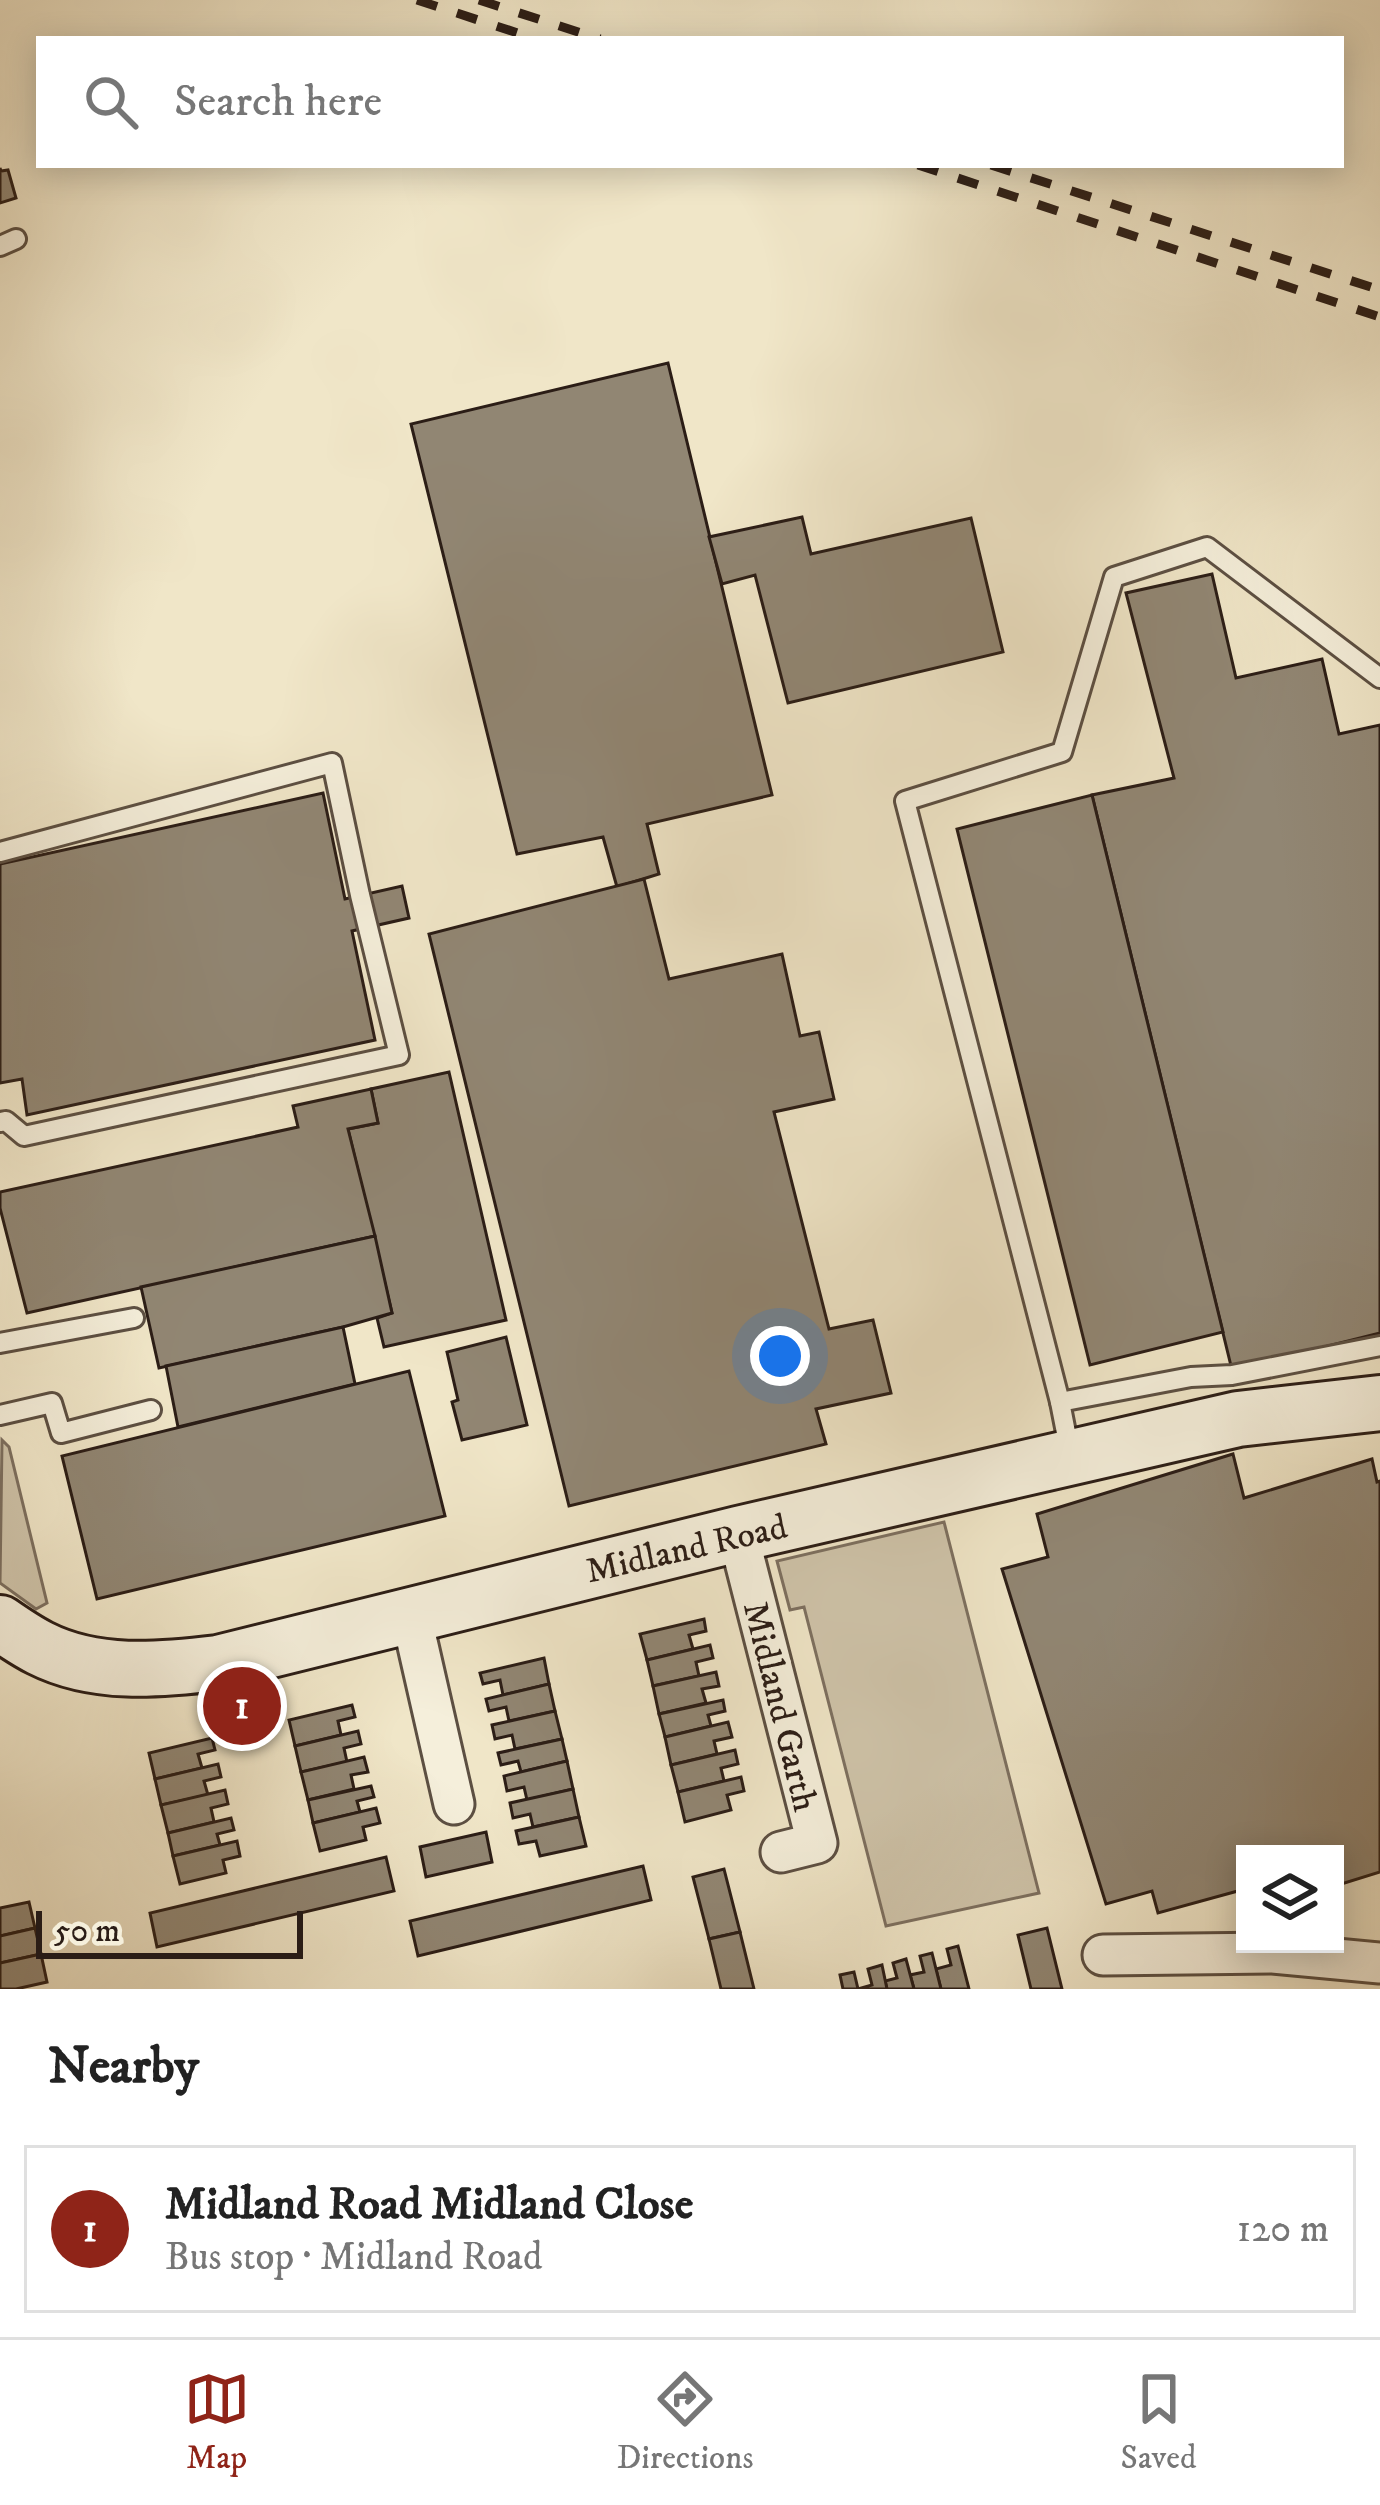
<!DOCTYPE html>
<html lang="en">
<head>
<meta charset="utf-8">
<style>
  :root { --surface:#fff; --page:#f2f2f2; --text:#222; --muted:#767676; --line:#e0e0e0; --accent:#8f2418 }
  body { margin:0; font-family:"IM FELL DW Pica",serif; background:var(--page); color:var(--text) }
  .controls { position:absolute; right:36px; bottom:36px; display:grid; overflow:hidden; border-radius:0px; box-shadow:0 6px 30px #0003 }
  .controls button { width:108px; height:108px; display:grid; place-items:center; padding:0; border:0; border-bottom:3px solid var(--line); background:var(--surface); color:var(--text); font:60px sans-serif }
  .scale { position:absolute; left:36px; bottom:30px; width:267px; box-sizing:border-box; padding-left:12px; border:6px solid #2b1d16; border-top:0; font-size:33px; line-height:42px; white-space:nowrap; color:#2b1d16; -webkit-text-stroke:9px #f5efdb; paint-order:stroke }
  .you { position:absolute; left:780px; top:1356px; width:42px; height:42px; margin:-30px; border:9px solid #fff; border-radius:50%; background:#1a73e8; box-shadow:0 0 0 18px #1a73e833 }
  .badge { display:grid; place-items:center; width:78px; height:78px; border-radius:50%; background:var(--accent); color:#fff; font-size:39px; font-weight:700 }
  .pin { position:absolute; translate:-50% -50%; border:6px solid #fff; box-shadow:0 3px 12px #0006 }
  .list { margin:0; padding:0; list-style:none }
  h2 { display:flex; justify-content:space-between; align-items:center; height:156px; margin:0; padding:0 48px; font-size:51px }
  h2 small { font-size:39px; font-weight:400; color:var(--muted) }
  .list li { display:grid; grid-template-columns:78px 1fr auto; gap:36px; align-items:center; box-sizing:border-box; height:168px; margin:0 24px 24px; padding:0 24px; border:3px solid var(--line); border-radius:0px }
  .list b { display:block; font-size:45px; white-space:nowrap }
  .list p { margin:0; font-size:39px; white-space:nowrap; color:var(--muted) }
  .list em { font-size:39px; font-style:normal; color:var(--muted) }
  .icon { flex:none; width:66px; height:66px; fill:none; stroke:currentColor; stroke-width:2; stroke-linecap:round; stroke-linejoin:round }
  .map { position:relative; flex:none; width:1380px; height:1989px; overflow:hidden }
  .search { position:absolute; background:var(--surface); box-shadow:0 6px 30px #0003; left:36px; right:36px; top:36px; height:132px; display:flex; align-items:center; gap:30px; box-sizing:border-box; padding:0 42px; border-radius:0px; color:var(--muted); font-size:45px }
  .sheet { height:348px; background:var(--surface) }
  nav { display:flex; justify-content:space-around; align-items:center; box-sizing:border-box; height:168px; border-top:3px solid var(--line); background:var(--surface); font-size:33px; color:var(--muted) }
  nav a { display:grid; justify-items:center; gap:6px }
  nav .on { color:var(--accent) }
  .map>svg:first-child { display:block }
  .green { fill:#cfc4aa; stroke:#7d7060; stroke-width:3 }
  .building { fill:#918673; stroke:#2b1d16; stroke-width:3 }
  .lines { fill:none; stroke-linecap:round; stroke-linejoin:round }
  .lane-casing { stroke:#5c4f42; stroke-width:24 }
  .street-casing { stroke:#5c4f42; stroke-width:45 }
  .secondary-casing { stroke:#2b1d16; stroke-width:60 }
  .lane { stroke:#f5efdb; stroke-width:18 }
  .street { stroke:#f5efdb; stroke-width:39 }
  .secondary { stroke:#f5efdb; stroke-width:54 }
  .rail { stroke:#2b1d16; stroke-width:9; stroke-dasharray:21 21; stroke-linecap:butt }
  .labels { text-anchor:middle; stroke-width:10; stroke-linejoin:round; paint-order:stroke }
  .street-label { font-size:36px; fill:#2b1d16; stroke:#f5efdb }
</style>
</head>
<body>
<div class="map">
<svg width="1380" height="1989" viewBox="0 0 1380 1989">
  <rect width="100%" height="100%" fill="#f0e6c8"/>
  <filter id="stains"><feTurbulence type="fractalNoise" baseFrequency=".00167" numOctaves="4"/><feColorMatrix values="0 0 0 0 .2 0 0 0 0 .09 0 0 0 0 .02 0 0 0 .5 -.17"/></filter>
  <radialGradient id="worn" r=".72"><stop offset=".6" stop-color="#630" stop-opacity="0"/><stop offset="1" stop-color="#630" stop-opacity=".3"/></radialGradient>
  <g class="green">
    <path d="M 2,1440 L 9,1447 L 47,1603 L 36,1609 L 0,1583 Z"/>
    <path d="M 944,1522 L 1039,1893 L 886,1926 L 804,1607 L 790,1610 L 777,1561 Z"/>
  </g>
  <g class="building">
    <path d="M 0,168 L 1,171 L 8,170 L 16,198 L 0,203 Z"/>
    <path d="M 668,363 L 772,795 L 647,824 L 659,874 L 617,887 L 603,837 L 517,854 L 411,424 Z"/>
    <path d="M 802,517 L 811,554 L 971,518 L 1003,652 L 788,703 L 755,575 L 722,584 L 709,537 Z"/>
    <path d="M 1212,574 L 1236,678 L 1322,659 L 1339,734 L 1380,725 L 1380,1333 L 1232,1370 L 1092,795 L 1174,778 L 1126,593 Z"/>
    <path d="M 323,793 L 345,899 L 402,886 L 409,918 L 352,931 L 375,1040 L 27,1115 L 22,1079 L 0,1083 L 0,864 Z"/>
    <path d="M 1092,795 L 1223,1332 L 1090,1365 L 957,829 Z"/>
    <path d="M 644,879 L 669,979 L 782,954 L 800,1036 L 819,1032 L 834,1099 L 774,1112 L 829,1329 L 873,1320 L 891,1393 L 816,1409 L 826,1444 L 569,1506 L 429,934 Z"/>
    <path d="M 449,1072 L 506,1320 L 384,1347 L 377,1318 L 392,1313 L 348,1129 L 378,1123 L 371,1089 Z"/>
    <path d="M 371,1089 L 378,1123 L 348,1129 L 375,1236 L 27,1313 L 0,1208 L 0,1192 L 298,1127 L 293,1106 Z"/>
    <path d="M 375,1236 L 392,1313 L 343,1327 L 159,1368 L 141,1287 Z"/>
    <path d="M 343,1327 L 355,1384 L 178,1427 L 166,1366 Z"/>
    <path d="M 506,1337 L 527,1425 L 462,1440 L 452,1402 L 458,1400 L 447,1352 Z"/>
    <path d="M 409,1371 L 445,1516 L 97,1599 L 62,1456 Z"/>
    <path d="M 1233,1454 L 1244,1498 L 1372,1459 L 1377,1482 L 1380,1481 L 1380,1872 L 1335,1886 L 1335,1854 L 1245,1854 L 1245,1889 L 1158,1913 L 1152,1891 L 1106,1904 L 1002,1569 L 1048,1557 L 1037,1514 Z"/>
    <path d="M 704,1619 L 706,1631 L 689,1635 L 693,1649 L 647,1660 L 640,1634 Z"/>
    <path d="M 710,1645 L 713,1658 L 696,1662 L 699,1676 L 653,1686 L 647,1660 Z"/>
    <path d="M 544,1658 L 549,1684 L 503,1695 L 500,1680 L 483,1684 L 480,1673 Z"/>
    <path d="M 716,1672 L 719,1686 L 702,1689 L 706,1703 L 659,1714 L 653,1686 Z"/>
    <path d="M 549,1684 L 555,1711 L 509,1721 L 506,1707 L 489,1711 L 486,1699 Z"/>
    <path d="M 723,1700 L 725,1711 L 708,1715 L 711,1726 L 665,1737 L 659,1714 Z"/>
    <path d="M 352,1705 L 355,1717 L 338,1721 L 341,1735 L 295,1746 L 289,1720 Z"/>
    <path d="M 555,1711 L 562,1739 L 515,1749 L 512,1735 L 495,1739 L 492,1725 Z"/>
    <path d="M 728,1722 L 732,1737 L 714,1741 L 717,1754 L 671,1765 L 665,1737 Z"/>
    <path d="M 358,1731 L 361,1744 L 344,1748 L 347,1762 L 301,1772 L 295,1746 Z"/>
    <path d="M 212,1738 L 215,1750 L 198,1754 L 202,1768 L 155,1779 L 149,1753 Z"/>
    <path d="M 562,1739 L 567,1761 L 521,1772 L 518,1761 L 501,1765 L 498,1753 Z"/>
    <path d="M 735,1750 L 738,1764 L 721,1768 L 724,1781 L 678,1792 L 671,1765 Z"/>
    <path d="M 364,1757 L 368,1772 L 351,1775 L 354,1789 L 308,1800 L 301,1772 Z"/>
    <path d="M 567,1761 L 573,1789 L 527,1800 L 524,1787 L 507,1791 L 504,1776 Z"/>
    <path d="M 218,1764 L 221,1777 L 204,1781 L 208,1795 L 161,1805 L 155,1779 Z"/>
    <path d="M 741,1777 L 744,1791 L 727,1795 L 731,1810 L 685,1822 L 678,1792 Z"/>
    <path d="M 371,1786 L 374,1797 L 357,1801 L 360,1812 L 313,1823 L 308,1800 Z"/>
    <path d="M 573,1789 L 579,1817 L 533,1827 L 530,1814 L 513,1818 L 510,1803 Z"/>
    <path d="M 225,1790 L 228,1804 L 211,1808 L 214,1822 L 168,1833 L 161,1805 Z"/>
    <path d="M 376,1808 L 380,1823 L 363,1827 L 366,1840 L 320,1851 L 313,1823 Z"/>
    <path d="M 579,1817 L 586,1846 L 540,1856 L 536,1841 L 519,1844 L 516,1831 Z"/>
    <path d="M 231,1818 L 234,1830 L 217,1834 L 220,1845 L 173,1856 L 168,1833 Z"/>
    <path d="M 486,1832 L 492,1862 L 426,1877 L 420,1847 Z"/>
    <path d="M 237,1841 L 240,1856 L 223,1860 L 226,1873 L 180,1884 L 173,1856 Z"/>
    <path d="M 386,1857 L 394,1891 L 157,1947 L 150,1913 Z"/>
    <path d="M 643,1866 L 651,1900 L 418,1956 L 410,1921 Z"/>
    <path d="M 724,1869 L 740,1932 L 709,1939 L 693,1877 Z"/>
    <path d="M 29,1902 L 35,1928 L 0,1936 L 0,1908 Z"/>
    <path d="M 35,1928 L 41,1954 L 0,1963 L 0,1936 Z"/>
    <path d="M 1047,1928 L 1062,1989 L 1031,1989 L 1018,1935 Z"/>
    <path d="M 740,1932 L 754,1989 L 721,1989 L 709,1939 Z"/>
    <path d="M 958,1946 L 969,1989 L 941,1989 L 936,1969 L 951,1965 L 947,1949 Z"/>
    <path d="M 932,1953 L 941,1989 L 914,1989 L 910,1975 L 924,1972 L 920,1956 Z"/>
    <path d="M 41,1954 L 47,1982 L 16,1989 L 0,1989 L 0,1963 Z"/>
    <path d="M 906,1959 L 914,1989 L 887,1989 L 885,1981 L 897,1978 L 893,1963 Z"/>
    <path d="M 882,1965 L 887,1989 L 858,1989 L 872,1985 L 868,1969 Z"/>
    <path d="M 854,1972 L 858,1989 L 843,1989 L 840,1975 Z"/>
  </g>
  <g class="lines">
    <defs>
      <g id="lane">
        <path d="M 0,246 L 16,239"/>
        <path d="M 1380,678 L 1207,547 L 1114,577 L 1062,752 L 905,801 L 1060,1402 L 1191,1377 L 1232,1375 L 1380,1346"/>
        <path d="M 0,852 L 332,763 L 360,895 L 399,1055 L 24,1136 L 6,1121 L 0,1122"/>
        <path d="M 0,1343 L 134,1318"/>
        <path d="M 1060,1402 L 1070,1453"/>
        <path d="M 0,1415 L 52,1403 L 61,1433 L 151,1410"/>
      </g>
      <g id="street">
        <path d="M 738,1534 L 817,1843 L 781,1852"/>
        <path d="M 411,1615 L 454,1804"/>
        <path d="M 1103,1955 L 1273,1953 L 1380,1963"/>
      </g>
      <path id="secondary" d="M 0,1623 C 13,1632 26,1641 40,1648 C 95,1676 159,1670 218,1663 L 738,1534 L 1238,1419 L 1380,1403"/>
    </defs>
    <use href="#lane" class="lane-casing"/>
    <use href="#street" class="street-casing"/>
    <use href="#secondary" class="secondary-casing"/>
    <use href="#lane" class="lane"/>
    <use href="#street" class="street"/>
    <use href="#secondary" class="secondary"/>
    <g class="rail">
      <path d="M 417,0 L 536,39"/>
      <path d="M 479,0 L 600,39"/>
      <path d="M 918,165 L 1380,317"/>
      <path d="M 991,165 L 1380,290"/>
    </g>
  </g>
  <g class="labels">
    <g class="street-label">
      <text transform="translate(686 1547) rotate(-13)" y="13">Midland Road</text>
      <text transform="translate(782 1706) rotate(76)" y="13">Midland Garth</text>
    </g>
  </g>
  <rect width="100%" height="100%" filter="url(#stains)"/>
  <rect width="100%" height="100%" fill="url(#worn)"/>
</svg>
<div class="controls">
<button><svg class="icon" aria-label="layers" viewBox="0 0 24 24"><path d="M12 4l9 5-9 5-9-5zM3 14l9 5 9-5"/></svg></button>
</div>
<div class="scale">50 m</div>
<div class="you"></div>
<div class="pin badge" style="left:242px;top:1706px">1</div>
<div class="search"><svg class="icon" aria-label="search" viewBox="0 0 24 24"><circle cx="10" cy="10" r="6"/><path d="M15 15l6 6"/></svg>Search here</div>
</div>
<section class="sheet">
<h2>Nearby<small></small></h2>
<ul class="list">
<li><span class="badge">1</span><div><b>Midland Road Midland Close</b><p>Bus stop · Midland Road</p></div><em>120 m</em></li>
</ul>
</section>
<nav>
<a class="on"><svg class="icon" aria-label="map" viewBox="0 0 24 24"><path d="M3 6l6-2 6 2 6-2v14l-6 2-6-2-6 2zM9 4v14M15 6v14"/></svg>Map</a>
<a><svg class="icon" aria-label="directions" viewBox="0 0 24 24"><path d="M12 3l9 9-9 9-9-9zM9 14v-3h6M13 9l2 2-2 2"/></svg>Directions</a>
<a><svg class="icon" aria-label="saved" viewBox="0 0 24 24"><path d="M7 4h10v16l-5-4-5 4z"/></svg>Saved</a>
</nav>
</body>
</html>
